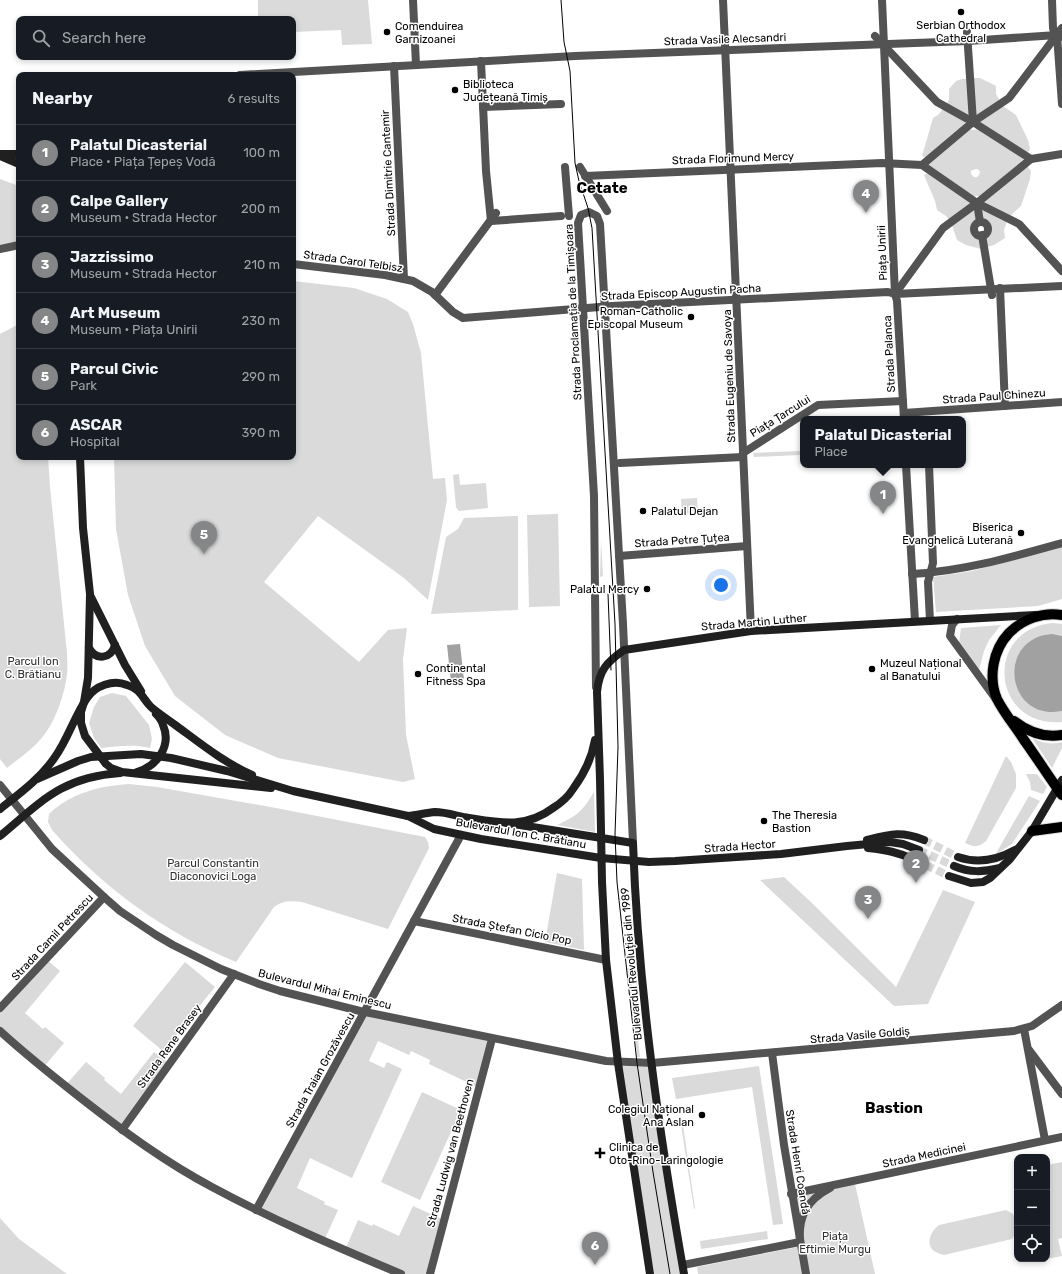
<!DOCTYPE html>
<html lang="en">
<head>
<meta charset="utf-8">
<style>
  :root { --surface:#171b24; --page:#242831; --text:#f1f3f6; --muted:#9ea1a6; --line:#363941; --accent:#858687 }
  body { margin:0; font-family:Rubik,sans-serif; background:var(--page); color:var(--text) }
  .controls { position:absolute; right:12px; bottom:12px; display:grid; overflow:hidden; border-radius:8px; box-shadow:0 2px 6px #0003 }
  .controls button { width:36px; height:36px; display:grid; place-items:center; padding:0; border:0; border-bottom:1px solid var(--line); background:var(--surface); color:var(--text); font:20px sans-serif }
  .you { position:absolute; left:721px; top:585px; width:14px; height:14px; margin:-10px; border:3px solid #fff; border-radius:50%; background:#1a73e8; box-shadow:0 0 0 6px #1a73e833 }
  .badge { display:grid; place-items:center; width:26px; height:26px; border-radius:50%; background:var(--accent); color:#fff; font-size:13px; font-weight:700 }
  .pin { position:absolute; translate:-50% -33px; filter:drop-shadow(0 1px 2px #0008) }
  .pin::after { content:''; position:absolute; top:21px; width:14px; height:12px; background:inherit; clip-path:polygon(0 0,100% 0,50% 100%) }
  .popup { position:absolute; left:800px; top:416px; width:166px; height:52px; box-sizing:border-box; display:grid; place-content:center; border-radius:8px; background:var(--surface); filter:drop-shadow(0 1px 3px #0005); font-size:13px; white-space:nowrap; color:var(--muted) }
  .popup b { font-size:15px; color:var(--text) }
  .popup::after { content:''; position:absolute; left:50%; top:100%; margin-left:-8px; border:8px solid transparent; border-top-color:var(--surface) }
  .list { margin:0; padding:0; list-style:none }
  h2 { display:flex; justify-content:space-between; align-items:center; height:52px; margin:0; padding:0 16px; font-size:17px }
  h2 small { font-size:13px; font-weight:400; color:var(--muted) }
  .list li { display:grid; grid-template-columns:26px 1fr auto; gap:12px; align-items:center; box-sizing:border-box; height:56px; padding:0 16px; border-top:1px solid var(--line) }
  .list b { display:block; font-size:15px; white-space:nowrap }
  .list p { margin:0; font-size:13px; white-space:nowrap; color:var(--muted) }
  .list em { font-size:13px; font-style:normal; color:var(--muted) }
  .icon { flex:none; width:22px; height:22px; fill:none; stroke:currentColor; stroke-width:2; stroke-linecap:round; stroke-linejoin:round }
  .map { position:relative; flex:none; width:1062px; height:1274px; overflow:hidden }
  .search { position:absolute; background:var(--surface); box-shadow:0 2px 6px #0003; left:16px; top:16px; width:280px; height:44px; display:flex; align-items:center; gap:10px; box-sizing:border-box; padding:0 14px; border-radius:8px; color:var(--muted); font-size:15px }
  .panel { position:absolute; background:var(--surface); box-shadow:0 2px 6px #0003; left:16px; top:72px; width:280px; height:388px; border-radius:8px }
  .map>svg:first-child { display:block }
  .green { fill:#dadada; fill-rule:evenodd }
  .water { fill:#a1a1a1 }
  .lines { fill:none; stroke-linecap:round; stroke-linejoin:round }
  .secondary-tunnel { stroke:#d9d9d9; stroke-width:8; stroke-dasharray:8 4; stroke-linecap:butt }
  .primary-casing { stroke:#dbdbdb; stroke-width:12 }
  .street { stroke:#535353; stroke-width:8 }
  .secondary { stroke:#202020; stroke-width:8 }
  .primary { stroke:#000; stroke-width:10 }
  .tram { stroke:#000; stroke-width:1 }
  .poi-dot { fill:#000; stroke:#fff; stroke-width:1.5 }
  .labels { text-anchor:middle; stroke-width:3; stroke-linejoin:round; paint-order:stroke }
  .poi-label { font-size:11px; fill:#000; stroke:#fff; text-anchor:start }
  .street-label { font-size:11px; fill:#000; stroke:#fff }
  .park-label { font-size:11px; fill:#313131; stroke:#fff }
  .district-label { font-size:15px; font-weight:bold; fill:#000; stroke:#fff }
</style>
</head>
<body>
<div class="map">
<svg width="1062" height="1274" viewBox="0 0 1062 1274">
  <rect width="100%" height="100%" fill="#fff"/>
  <g class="green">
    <path d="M 258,0 L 368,0 L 372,44 L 342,45 L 341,30 L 293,32 L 293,19 L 258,19 Z"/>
    <path d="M 972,78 L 980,78 L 996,86 L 996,94 L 1000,101 L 977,115 L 974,114 Z"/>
    <path d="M 962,79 L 967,79 L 971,114 L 967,116 L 947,104 L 949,99 L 949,89 L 956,81 Z"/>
    <path d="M 1003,106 L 1016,115 L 1028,140 L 1030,149 L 1027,154 L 981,124 L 981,120 Z"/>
    <path d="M 943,109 L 965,121 L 965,125 L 926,158 L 922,156 L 933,118 L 938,115 Z"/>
    <path d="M 969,129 L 973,130 L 978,129 L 1026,160 L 981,196 L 974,196 L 926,165 ZM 975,169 L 978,169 L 980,172 L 979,175 L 977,177 L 974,177 L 971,174 L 971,171 Z"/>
    <path d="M 1027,166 L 1031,171 L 1030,179 L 1021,206 L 1010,216 L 985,204 L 985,200 Z"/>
    <path d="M 928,173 L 970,203 L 970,205 L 949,220 L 946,216 L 937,210 L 935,201 L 924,175 Z"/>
    <path d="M 0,179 L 19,186 L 19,242 L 0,246 Z"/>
    <path d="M 983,208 L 1007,221 L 1004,230 L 1005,238 L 994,245 L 987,247 L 986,238 L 990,232 L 989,228 L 986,221 L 982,219 L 980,210 Z"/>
    <path d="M 973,209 L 976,210 L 977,219 C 971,223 970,229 974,235 L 980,238 L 981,249 L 966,245 L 957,240 L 952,225 Z"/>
    <path d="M 293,281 L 354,288 L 387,299 L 408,312 L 413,324 L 421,353 L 433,479 L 445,478 L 447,500 L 428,600 L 404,578 L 318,516 L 264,582 L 359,662 L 388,630 L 407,628 L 403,659 L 406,735 L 415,779 L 403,782 L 278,758 L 225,735 L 175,696 L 145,646 L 128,595 L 116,529 L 114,457 L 293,457 Z"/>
    <path d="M 19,324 L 19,457 L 48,457 L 50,487 L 67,653 C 67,660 68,667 67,674 C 65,693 56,720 44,735 C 35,748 19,758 7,768 L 0,759 L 0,334 Z"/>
    <path d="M 800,451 L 800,455 L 754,457 L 753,453 Z"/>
    <path d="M 459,474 L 460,485 L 486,483 L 488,508 L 459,511 L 456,507 L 453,475 Z"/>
    <path d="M 697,498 L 698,513 L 682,514 L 681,499 Z"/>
    <path d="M 558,514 L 560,606 L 529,607 L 527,515 Z"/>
    <path d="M 518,516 L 518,610 L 431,614 L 446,537 L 458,529 L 464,518 Z"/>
    <path d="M 601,540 L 603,576 L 600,577 Z"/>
    <path d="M 1062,546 L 1062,599 L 1038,606 L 936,612 L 933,577 L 972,571 Z"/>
    <path d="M 1053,623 L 1062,624 L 1062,636 C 1058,635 1054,635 1050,635 C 996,639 1006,721 1062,711 L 1062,722 C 991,728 983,629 1053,623 Z"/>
    <path d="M 1001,625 L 989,640 L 984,651 L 979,670 L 959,643 L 961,628 Z"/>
    <path d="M 112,693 L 126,696 L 149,725 L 152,739 L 150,748 C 134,744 118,746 101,748 L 94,738 L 89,723 L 94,707 L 100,697 Z"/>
    <path d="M 1032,738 C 1042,743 1051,745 1062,742 L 1062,748 L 1052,768 Z"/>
    <path d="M 1006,756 L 1011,762 L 1016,774 L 1016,788 L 986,841 C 978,848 974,847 965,843 Z"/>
    <path d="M 1026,774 L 1037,774 L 1047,787 L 1043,794 L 1031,790 L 1030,782 Z"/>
    <path d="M 129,784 L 157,787 L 276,808 L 425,837 L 428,842 L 429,848 L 388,929 L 302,902 C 292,901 283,900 274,907 L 236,962 C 165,933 102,887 52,830 L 48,822 L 49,814 C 71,793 99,786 129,784 Z"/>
    <path d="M 594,792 L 595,832 L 557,825 C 578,815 582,812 594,792 Z"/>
    <path d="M 1029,796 L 1040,801 L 1012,844 L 995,855 Z"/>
    <path d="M 557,873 L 582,879 L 584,950 L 545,942 Z"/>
    <path d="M 784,877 L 813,904 L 896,987 L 943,890 L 975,902 L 928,1004 L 894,1006 L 760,880 Z"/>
    <path d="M 46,959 L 60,971 L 25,1013 L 43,1029 L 45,1027 L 64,1043 L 43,1068 L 0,1031 L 0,1008 Z"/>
    <path d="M 185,962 L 215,987 L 163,1051 L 133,1026 Z"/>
    <path d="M 627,968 L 630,968 L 640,1057 L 637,1057 Z"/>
    <path d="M 364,1012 L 492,1039 L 479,1088 L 429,1064 L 430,1060 L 411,1051 L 409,1055 L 378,1041 L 369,1061 L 384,1068 L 387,1062 L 402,1069 L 352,1178 L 310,1158 L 297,1188 L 325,1202 L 324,1204 L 338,1210 L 324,1241 L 256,1210 Z"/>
    <path d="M 154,1052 L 170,1064 L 122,1130 L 65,1086 L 86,1062 L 105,1078 L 104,1080 L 121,1094 Z"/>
    <path d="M 621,1066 L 649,1067 L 681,1274 L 654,1274 Z"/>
    <path d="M 759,1066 L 783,1224 L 773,1225 L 752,1087 L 676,1099 L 672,1078 Z"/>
    <path d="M 422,1092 L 461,1110 L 420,1200 L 381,1182 Z"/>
    <path d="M 681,1125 L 683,1125 L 695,1208 L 694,1209 Z"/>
    <path d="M 1062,1162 L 1062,1238 L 1058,1239 L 1062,1256 L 1047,1259 L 1047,1201 L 1050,1200 L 1047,1185 L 1047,1165 Z"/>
    <path d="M 855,1184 L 875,1274 L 698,1274 L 697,1267 L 803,1246 L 794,1196 Z"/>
    <path d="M 413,1206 L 444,1220 L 430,1274 L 402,1274 L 345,1250 L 358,1220 L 372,1226 L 373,1224 L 399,1236 Z"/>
    <path d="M 1006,1210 L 1013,1214 C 1016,1223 1018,1231 1012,1239 L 944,1255 C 941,1254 937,1253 934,1251 C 925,1244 931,1231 939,1225 Z"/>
    <path d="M 0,1218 L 19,1239 L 67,1274 L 0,1274 Z"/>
    <path d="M 767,1231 L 768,1239 L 701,1249 L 700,1241 Z"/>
  </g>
  <g class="water">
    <path d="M 1052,634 L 1062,636 L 1062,711 C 1006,722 995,638 1052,634 Z"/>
    <path d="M 460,644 L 464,680 L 451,682 L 447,645 Z"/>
  </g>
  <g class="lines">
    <g class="secondary-tunnel">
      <path d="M 924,840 L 958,857"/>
      <path d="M 919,850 L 954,866"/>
      <path d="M 915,860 L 949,876"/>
    </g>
    <defs>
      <g id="primary">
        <path d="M 1062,615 C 1042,612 1023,619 1009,633 C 993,650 988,677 997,699 C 1004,713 1015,726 1024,740 C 1037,758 1049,777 1062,795"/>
        <path d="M 1014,721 C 1028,732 1044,738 1062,735"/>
        <path d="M 1032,831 L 1062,827"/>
      </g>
    </defs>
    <use href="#primary" class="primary-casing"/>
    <g class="street">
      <path d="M 413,0 L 416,65"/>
      <path d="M 723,0 L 751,631"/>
      <path d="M 882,0 L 895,294 L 897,301 L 904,419"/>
      <path d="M 1052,0 L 1053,28 L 1054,32 L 1057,35"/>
      <path d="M 1062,28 L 1009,98 L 973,122 L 922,165 L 977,203 L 1019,224 L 1062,271"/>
      <path d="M 967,32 L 973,122"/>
      <path d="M 1057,35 L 1062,104"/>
      <path d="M 875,36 L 937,102 L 973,122 L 1031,159 L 977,203 L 943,228 L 895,294"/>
      <path d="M 481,61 L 486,171 L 491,221 L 561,216"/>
      <path d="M 394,66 L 404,279"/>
      <path d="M 240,75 L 575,56 L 968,41 L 1057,35 L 1058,37 L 1062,37"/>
      <path d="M 483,107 L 561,104"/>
      <path d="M 1031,159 L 1062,154"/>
      <path d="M 565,167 L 569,216"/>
      <path d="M 580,167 L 607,211"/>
      <path d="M 585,176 L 882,163 L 922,165"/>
      <path d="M 977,203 L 980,222"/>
      <circle cx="981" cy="229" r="7"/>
      <path d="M 982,235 L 992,295"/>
      <path d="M 0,249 L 19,245"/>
      <path d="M 293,264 L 385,275 L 413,281 L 432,292 L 453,312 L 463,318 L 612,306 L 888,292 L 895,294 L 1062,286"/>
      <path d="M 1000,288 L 1005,406"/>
      <path d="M 435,295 L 496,213"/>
      <path d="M 904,413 L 1062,402"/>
      <path d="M 743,453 L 818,405 L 903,401"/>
      <path d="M 620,463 L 743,457"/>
      <path d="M 906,465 L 915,621"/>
      <path d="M 929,465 L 933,563 L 928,582 L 930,621"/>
      <path d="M 619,556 L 747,546"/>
      <path d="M 912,574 C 964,571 1012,557 1062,543"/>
      <path d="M 957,619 L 952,625 L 950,636 L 995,698"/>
      <path d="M 596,687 L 594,496 L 578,223 L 581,215 L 589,212 L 597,216 L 600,224 L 623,624 L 633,843"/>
      <path d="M 0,785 L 52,849 L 104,897 L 120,911 L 156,935 L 173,945 L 221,969 L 259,984 L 280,991 L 360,1011 L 606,1061 L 652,1063 L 1014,1031 L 1032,1026 L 1062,1005"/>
      <path d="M 414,921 L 606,960"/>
      <path d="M 0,1008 L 104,897"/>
      <path d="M 1024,1029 L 1045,1140"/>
      <path d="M 0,1031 C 26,1055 54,1077 82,1099 C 123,1131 165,1162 212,1187 C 273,1220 337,1247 401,1274"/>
      <path d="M 1029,1050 L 1062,1094"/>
      <path d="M 772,1053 L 784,1145 L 806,1274"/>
      <path d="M 122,1130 L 234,974"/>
      <path d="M 791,1194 L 1062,1137"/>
      <path d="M 256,1210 L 461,835"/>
      <path d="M 683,1265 L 800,1242 C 798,1216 807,1200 830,1188"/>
      <path d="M 430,1274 L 492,1039"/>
    </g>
    <g class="secondary">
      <path d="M 0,154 L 19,154"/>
      <path d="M 0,156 L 19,164"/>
      <path d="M 80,457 L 83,528 L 90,594 L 88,678 L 84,702 L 81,712 L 81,723 L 85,736 L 106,764 L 111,768 L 122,772 L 271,788"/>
      <path d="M 91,597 L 125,665 L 141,691"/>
      <path d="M 89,648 C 96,661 111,659 115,645"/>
      <path d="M 137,772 C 157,766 172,746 163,725 C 162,721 159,717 156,714"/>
      <path d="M 37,779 L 78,761 L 91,757 L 141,754 L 171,758 L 227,771 L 293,791 L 408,816 L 434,829 L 481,839 L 601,858 L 649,862 L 675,861 L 781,854 L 847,846 L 890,842 L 903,844 L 919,850"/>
      <path d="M 0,809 C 19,794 41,778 55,757 C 68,739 74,717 87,698 C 95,686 113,679 127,685 C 141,689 142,698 151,707 C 159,714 169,720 178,727 C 201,744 225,763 252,775"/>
      <path d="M 408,816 C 417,815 426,813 435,812 C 444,812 454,815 463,817 C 496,822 524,830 553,808 C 561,803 568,797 573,789 C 584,774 592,758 595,740"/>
      <path d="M 507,823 L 633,843 C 638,988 659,1132 684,1274"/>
      <path d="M 0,836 C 42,801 62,777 120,773"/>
      <path d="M 867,840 C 891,834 901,831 924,840"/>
      <path d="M 868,848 C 886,850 898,852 915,860"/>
      <path d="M 958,857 C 978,864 997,860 1015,850"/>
      <path d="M 954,866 C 970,873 983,872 1000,868"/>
      <path d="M 949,876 L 971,883 L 983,882 L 990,878 L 1010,859 L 1032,831 L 1062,780"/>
      <path d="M 650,1274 L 618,1063 L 606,960 L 602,882 L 600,779 L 597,692 C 599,670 607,662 624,650 L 751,631 L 1035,615"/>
    </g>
    <use href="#primary" class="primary"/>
    <g class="tram">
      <path d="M 561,0 L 564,42 L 570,71 L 575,163 L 579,181 L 588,208 L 592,228 L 615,624 L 618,747 L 615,834 L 617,882 L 637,1063 L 653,1172 L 670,1274"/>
      <path d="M 608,594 L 611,670"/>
    </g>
  </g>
  <g class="poi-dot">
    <circle cx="961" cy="12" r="4"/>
    <circle cx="387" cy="32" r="4"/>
    <circle cx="455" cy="90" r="4"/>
    <circle cx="691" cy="317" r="4"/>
    <circle cx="643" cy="511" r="4"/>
    <circle cx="1021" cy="533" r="4"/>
    <circle cx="647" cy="589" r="4"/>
    <circle cx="872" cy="669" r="4"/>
    <circle cx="418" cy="674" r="4"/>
    <circle cx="764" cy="821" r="4"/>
    <circle cx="702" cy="1115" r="4"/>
    <path d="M598 1147h4v4h4v4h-4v4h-4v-4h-4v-4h4z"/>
  </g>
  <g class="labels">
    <g class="poi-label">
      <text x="961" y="29" text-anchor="middle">Serbian Orthodox<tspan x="961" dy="13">Cathedral</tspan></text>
      <text x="395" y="30">Comenduirea<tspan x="395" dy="13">Garnizoanei</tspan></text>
      <text x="463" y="88">Biblioteca<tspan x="463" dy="13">Județeană Timiș</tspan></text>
      <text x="683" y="315" text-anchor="end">Roman-Catholic<tspan x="683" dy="13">Episcopal Museum</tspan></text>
      <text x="651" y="515">Palatul Dejan</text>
      <text x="1013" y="531" text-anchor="end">Biserica<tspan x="1013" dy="13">Evanghelică Luterană</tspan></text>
      <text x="639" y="593" text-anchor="end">Palatul Mercy</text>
      <text x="880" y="667">Muzeul Național<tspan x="880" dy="13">al Banatului</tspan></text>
      <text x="426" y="672">Continental<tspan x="426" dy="13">Fitness Spa</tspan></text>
      <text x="772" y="819">The Theresia<tspan x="772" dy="13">Bastion</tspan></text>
      <text x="694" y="1113" text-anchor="end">Colegiul Național<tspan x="694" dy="13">Ana Aslan</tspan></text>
      <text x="609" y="1151">Clinica de<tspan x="609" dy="13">Oto-Rino-Laringologie</tspan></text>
    </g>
    <g class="street-label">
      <text transform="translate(725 39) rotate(-2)" y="4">Strada Vasile Alecsandri</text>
      <text transform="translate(733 158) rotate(-2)" y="4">Strada Florimund Mercy</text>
      <text transform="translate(388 173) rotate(-93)" y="4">Strada Dimitrie Cantemir</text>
      <text transform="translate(882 253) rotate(-92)" y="4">Piața Unirii</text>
      <text transform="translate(353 261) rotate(8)" y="4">Strada Carol Telbisz</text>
      <text transform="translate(681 292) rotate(-3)" y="4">Strada Episcop Augustin Pacha</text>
      <text transform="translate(573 312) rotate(-93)" y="4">Strada Proclamația de la Timișoara</text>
      <text transform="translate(889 354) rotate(-93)" y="4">Strada Palanca</text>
      <text transform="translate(729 376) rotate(-92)" y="4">Strada Eugeniu de Savoya</text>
      <text transform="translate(994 396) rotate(-4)" y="4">Strada Paul Chinezu</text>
      <text transform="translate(780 416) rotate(-32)" y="4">Piața Țarcului</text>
      <text transform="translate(682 540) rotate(-4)" y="4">Strada Petre Țuțea</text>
      <text transform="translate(754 622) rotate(-5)" y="4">Strada Martin Luther</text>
      <text transform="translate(521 833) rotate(10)" y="4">Bulevardul Ion C. Brătianu</text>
      <text transform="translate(740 846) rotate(-4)" y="4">Strada Hector</text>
      <text transform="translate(512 929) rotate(11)" y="4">Strada Ștefan Cicio Pop</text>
      <text transform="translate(52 937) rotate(-47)" y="4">Strada Camil Petrescu</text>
      <text transform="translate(631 964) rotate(-95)" y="4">Bulevardul Revoluției din 1989</text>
      <text transform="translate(325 989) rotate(14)" y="4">Bulevardul Mihai Eminescu</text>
      <text transform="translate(860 1035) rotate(-5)" y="4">Strada Vasile Goldiș</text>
      <text transform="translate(169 1046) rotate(-54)" y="4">Strada Rene Brasey</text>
      <text transform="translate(320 1070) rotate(-61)" y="4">Strada Traian Grozăvescu</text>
      <text transform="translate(450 1153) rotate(-75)" y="4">Strada Ludwig van Beethoven</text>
      <text transform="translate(924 1155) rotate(-12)" y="4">Strada Medicinei</text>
      <text transform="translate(798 1162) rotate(81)" y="4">Strada Henri Coandă</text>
    </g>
    <g class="park-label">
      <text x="33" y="665">Parcul Ion<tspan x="33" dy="13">C. Brătianu</tspan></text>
      <text x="213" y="867">Parcul Constantin<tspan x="213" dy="13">Diaconovici Loga</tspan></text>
      <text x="835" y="1240">Piața<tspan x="835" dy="13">Eftimie Murgu</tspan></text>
    </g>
    <g class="district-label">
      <text x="602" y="193">Cetate</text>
      <text x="894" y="1113">Bastion</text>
    </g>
  </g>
</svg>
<div class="controls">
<button>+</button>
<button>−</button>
<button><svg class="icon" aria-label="locate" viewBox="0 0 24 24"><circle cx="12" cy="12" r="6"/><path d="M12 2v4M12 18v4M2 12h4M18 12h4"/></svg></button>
</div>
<div class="you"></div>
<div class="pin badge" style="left:883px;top:514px">1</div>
<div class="popup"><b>Palatul Dicasterial</b>Place</div>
<div class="pin badge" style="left:916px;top:883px">2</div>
<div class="pin badge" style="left:868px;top:919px">3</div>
<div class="pin badge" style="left:866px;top:213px">4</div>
<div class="pin badge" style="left:204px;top:554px">5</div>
<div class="pin badge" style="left:595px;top:1265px">6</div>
<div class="search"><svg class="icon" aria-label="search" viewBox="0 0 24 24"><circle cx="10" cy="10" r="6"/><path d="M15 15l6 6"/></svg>Search here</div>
<section class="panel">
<h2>Nearby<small>6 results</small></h2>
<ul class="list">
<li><span class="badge">1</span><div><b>Palatul Dicasterial</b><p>Place · Piața Țepeș Vodă</p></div><em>100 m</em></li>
<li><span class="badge">2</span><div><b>Calpe Gallery</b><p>Museum · Strada Hector</p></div><em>200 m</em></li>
<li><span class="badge">3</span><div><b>Jazzissimo</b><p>Museum · Strada Hector</p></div><em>210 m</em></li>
<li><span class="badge">4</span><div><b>Art Museum</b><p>Museum · Piața Unirii</p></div><em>230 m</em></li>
<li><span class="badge">5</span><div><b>Parcul Civic</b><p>Park</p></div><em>290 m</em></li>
<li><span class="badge">6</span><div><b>ASCAR</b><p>Hospital</p></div><em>390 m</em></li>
</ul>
</section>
</div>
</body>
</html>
